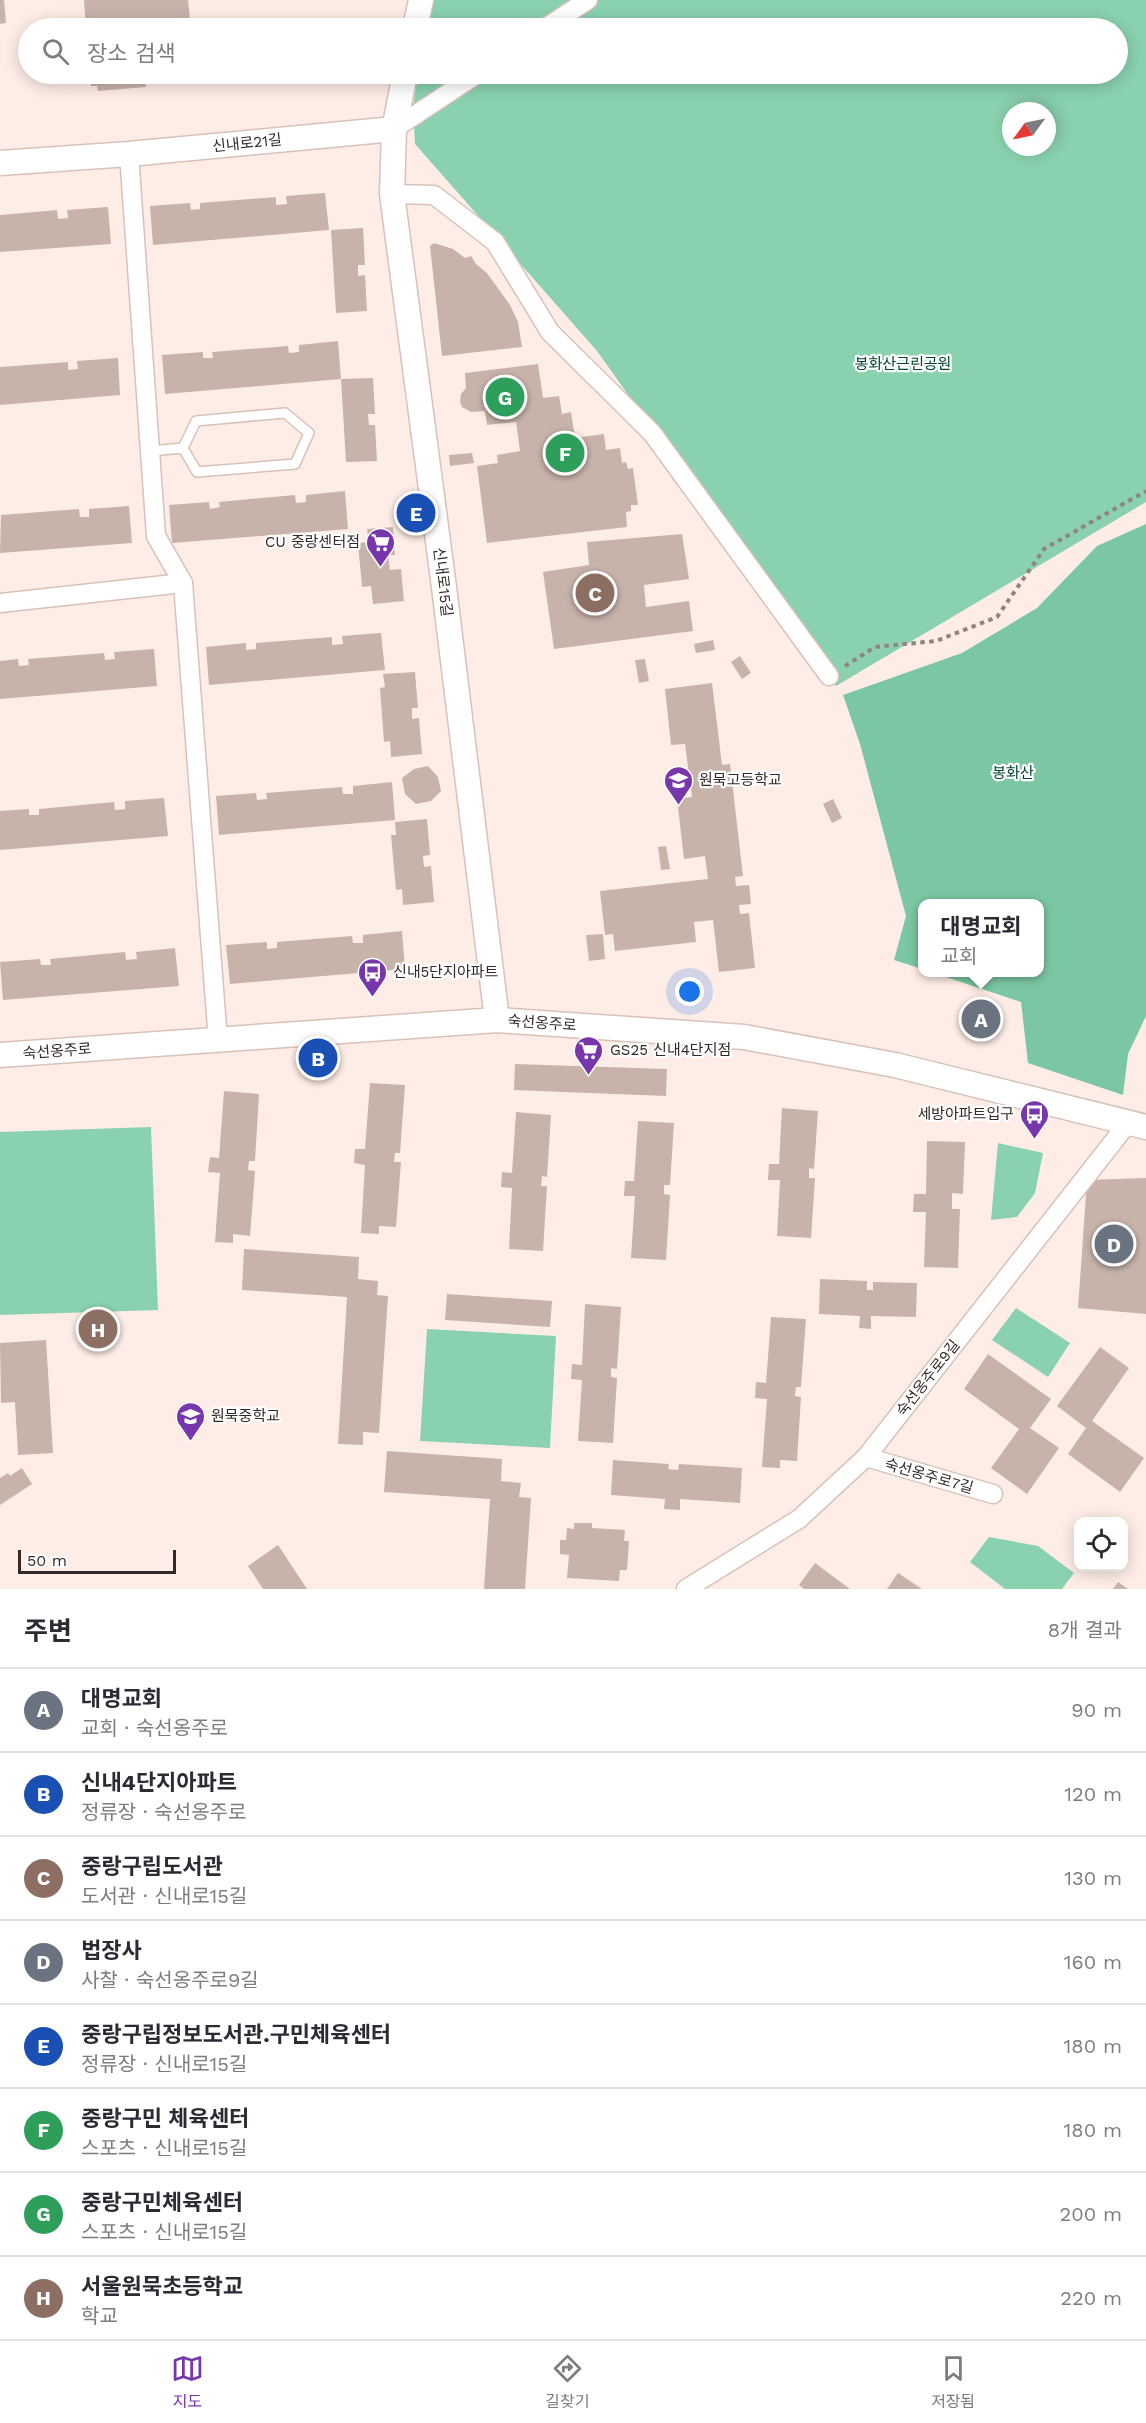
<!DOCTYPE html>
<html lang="ko">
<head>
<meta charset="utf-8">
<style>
  :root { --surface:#fff; --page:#f2f2f3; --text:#2b2b33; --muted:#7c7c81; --line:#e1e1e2; --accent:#7736ab }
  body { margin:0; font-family:"Work Sans","Noto Sans KR",sans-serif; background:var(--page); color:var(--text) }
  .controls { position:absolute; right:18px; bottom:18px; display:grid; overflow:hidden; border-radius:12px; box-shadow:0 3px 15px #0003 }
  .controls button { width:54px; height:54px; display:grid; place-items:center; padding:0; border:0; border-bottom:2px solid var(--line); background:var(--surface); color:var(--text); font:30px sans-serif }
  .compass { position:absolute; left:1002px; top:102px; width:54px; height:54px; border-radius:50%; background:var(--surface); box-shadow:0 3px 15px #0003; rotate:237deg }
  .scale { position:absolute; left:18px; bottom:15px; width:158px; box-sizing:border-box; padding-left:6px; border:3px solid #332a27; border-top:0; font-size:16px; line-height:21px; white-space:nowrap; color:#332a27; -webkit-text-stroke:4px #fff; paint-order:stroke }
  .you { position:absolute; left:690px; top:992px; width:21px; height:21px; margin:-15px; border:4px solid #fff; border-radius:50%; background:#1a73e8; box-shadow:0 0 0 9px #1a73e833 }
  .badge { display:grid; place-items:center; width:39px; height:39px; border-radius:50%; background:var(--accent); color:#fff; font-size:20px; font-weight:700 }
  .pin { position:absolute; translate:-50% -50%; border:3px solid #fff; box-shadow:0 2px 6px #0006 }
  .popup { position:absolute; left:918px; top:899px; width:126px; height:78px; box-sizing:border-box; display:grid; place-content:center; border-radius:12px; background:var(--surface); filter:drop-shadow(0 2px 4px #0005); font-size:20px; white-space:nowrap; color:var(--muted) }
  .popup b { font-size:22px; color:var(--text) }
  .popup::after { content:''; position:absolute; left:50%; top:100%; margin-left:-12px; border:12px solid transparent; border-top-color:var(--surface) }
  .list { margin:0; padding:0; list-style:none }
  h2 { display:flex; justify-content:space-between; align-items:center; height:78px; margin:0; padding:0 24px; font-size:26px }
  h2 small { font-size:20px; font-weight:400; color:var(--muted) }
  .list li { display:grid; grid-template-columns:39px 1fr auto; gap:18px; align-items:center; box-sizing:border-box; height:84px; padding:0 24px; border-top:2px solid var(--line) }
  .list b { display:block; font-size:22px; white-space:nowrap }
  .list p { margin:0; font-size:20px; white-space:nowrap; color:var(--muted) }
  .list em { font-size:20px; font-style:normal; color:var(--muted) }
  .icon { flex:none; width:33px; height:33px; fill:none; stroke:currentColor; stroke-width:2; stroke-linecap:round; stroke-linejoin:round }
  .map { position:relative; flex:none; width:1146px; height:1589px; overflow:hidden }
  .search { position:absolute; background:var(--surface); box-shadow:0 3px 15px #0003; left:18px; right:18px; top:18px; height:66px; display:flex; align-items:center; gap:15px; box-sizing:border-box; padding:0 21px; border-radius:33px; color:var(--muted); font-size:22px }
  .sheet { height:750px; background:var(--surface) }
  nav { display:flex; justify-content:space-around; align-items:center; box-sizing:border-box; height:84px; border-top:2px solid var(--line); background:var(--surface); font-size:16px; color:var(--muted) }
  nav a { display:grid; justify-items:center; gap:3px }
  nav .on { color:var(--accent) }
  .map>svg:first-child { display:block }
  .green { fill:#89d1af; fill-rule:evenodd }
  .forest { fill:#7bc7a3 }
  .building { fill:#c8b3ab }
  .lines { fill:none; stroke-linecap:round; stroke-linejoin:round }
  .service-casing { stroke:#d7c2b9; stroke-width:12 }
  .minor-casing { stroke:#d7c2b9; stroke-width:21 }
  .tertiary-casing { stroke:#d7c2b9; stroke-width:27 }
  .path { stroke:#91847f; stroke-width:4; stroke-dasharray:4.5 4.5; stroke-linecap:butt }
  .service { stroke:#fff; stroke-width:9 }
  .minor { stroke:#fff; stroke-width:18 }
  .tertiary { stroke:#fff; stroke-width:24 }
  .labels { text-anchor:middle; stroke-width:4.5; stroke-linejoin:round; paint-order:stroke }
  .street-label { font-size:15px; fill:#332a27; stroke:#fff }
  .park-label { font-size:15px; fill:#02452e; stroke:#fff }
  .poi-label { font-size:15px; fill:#332a27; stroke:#fff; text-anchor:start }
</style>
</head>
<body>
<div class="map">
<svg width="1146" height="1589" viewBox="0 0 1146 1589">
  <rect width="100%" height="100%" fill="#feede6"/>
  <g class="green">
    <path d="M 428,0 L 1146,0 L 1146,502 L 836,686 L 597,351 L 415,144 L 413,107 L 418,74 L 1118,74 L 1118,28 L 424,28 ZM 1011,111 L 1047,111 L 1047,147 L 1011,147 Z"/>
    <path d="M 151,1127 L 158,1310 L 0,1315 L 0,1132 Z"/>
    <path d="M 998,1143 L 1043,1153 L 1035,1193 L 1017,1217 L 991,1220 Z"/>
    <path d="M 1016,1308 L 1070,1343 L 1048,1377 L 992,1340 Z"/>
    <path d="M 427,1329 L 556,1336 L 550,1448 L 420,1441 Z"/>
    <path d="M 989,1537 L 1038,1546 L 1074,1573 L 1062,1589 L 1005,1589 L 970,1562 Z"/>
  </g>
  <path class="forest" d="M 1146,524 L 1146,1016 L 1128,1054 L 1123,1095 L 1028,1063 L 1021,1002 L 934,973 L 1040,972 L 1040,904 L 922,904 L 922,969 L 894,960 L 906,916 L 860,744 L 843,695 L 962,653 L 1037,608 L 1097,546 Z"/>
  <g class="building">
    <path d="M 0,0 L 4,0 L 6,23 L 0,24 Z"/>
    <path d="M 84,0 L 188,0 L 190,19 L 149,23 L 149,28 L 86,28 Z"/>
    <path d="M 90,74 L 152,74 L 152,80 L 145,81 L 146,87 L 98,91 L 97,86 L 91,86 Z"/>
    <path d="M 325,193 L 329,230 L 153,245 L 150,206 L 190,203 L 191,210 L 200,209 L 200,203 L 276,197 L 276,205 L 287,204 L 286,196 Z"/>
    <path d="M 108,207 L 111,244 L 0,252 L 0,215 L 57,210 L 58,219 L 68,218 L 67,210 Z"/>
    <path d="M 363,228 L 365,265 L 358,265 L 358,276 L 365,275 L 367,311 L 336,313 L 331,230 Z"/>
    <path d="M 434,243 L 453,249 L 465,258 L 471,256 L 476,264 L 487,273 L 510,305 L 518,322 L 522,347 L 442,356 L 430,246 Z"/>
    <path d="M 338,341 L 341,379 L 165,394 L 162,355 L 203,352 L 203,358 L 213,358 L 212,352 L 288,346 L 289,353 L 299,352 L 299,345 Z"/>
    <path d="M 118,358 L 120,395 L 0,405 L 0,367 L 68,362 L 68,370 L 78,369 L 77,361 Z"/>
    <path d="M 538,364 L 543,398 L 559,396 L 562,414 L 571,412 L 575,438 L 604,434 L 606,450 L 620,448 L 622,463 L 626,462 L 628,469 L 633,468 L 638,505 L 631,505 L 631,511 L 626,512 L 627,527 L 487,543 L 477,466 L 498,463 L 497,455 L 520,451 L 516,422 L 487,425 L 485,411 L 471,412 L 462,407 L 460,402 L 461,394 L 466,388 L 465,373 Z"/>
    <path d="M 373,378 L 375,414 L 368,414 L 369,425 L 375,425 L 377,461 L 346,462 L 341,379 Z"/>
    <path d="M 472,453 L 474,463 L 450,466 L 449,455 Z"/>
    <path d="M 345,491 L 348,529 L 172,543 L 169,505 L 209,502 L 210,509 L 220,507 L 219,502 L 295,495 L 296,503 L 306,502 L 306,495 Z"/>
    <path d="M 129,506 L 132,543 L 0,553 L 1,515 L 79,509 L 80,517 L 89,517 L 89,509 Z"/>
    <path d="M 393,527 L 395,555 L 388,555 L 390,570 L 401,569 L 404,601 L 373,604 L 371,586 L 362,587 L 358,543 L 369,542 L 367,529 Z"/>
    <path d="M 682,534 L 689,579 L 644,585 L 646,607 L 689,601 L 693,631 L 554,649 L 543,572 L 589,565 L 587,542 Z"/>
    <path d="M 381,633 L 385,670 L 209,685 L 206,647 L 246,643 L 246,650 L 256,649 L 256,643 L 332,637 L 332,645 L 343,644 L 342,636 Z"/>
    <path d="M 713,640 L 715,650 L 696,653 L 694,644 Z"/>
    <path d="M 154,649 L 157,686 L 0,699 L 0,661 L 18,659 L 19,666 L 29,665 L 28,659 L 104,653 L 105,660 L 115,659 L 114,652 Z"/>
    <path d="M 740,656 L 751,673 L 742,679 L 731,662 Z"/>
    <path d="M 645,659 L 649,681 L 639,683 L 635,660 Z"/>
    <path d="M 415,672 L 418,708 L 412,708 L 412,719 L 419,718 L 422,754 L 391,757 L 390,741 L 384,742 L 380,688 L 385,687 L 383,674 Z"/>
    <path d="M 712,683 L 722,765 L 730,764 L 743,876 L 735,877 L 736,886 L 749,885 L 751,904 L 739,905 L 740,914 L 749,913 L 755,968 L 719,972 L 713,920 L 694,922 L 696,942 L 615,951 L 613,934 L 605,935 L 600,891 L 708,879 L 705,856 L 684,859 L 677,799 L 692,797 L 685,744 L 671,745 L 665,689 Z"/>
    <path d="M 428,766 L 438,777 L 441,791 L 431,801 L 416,804 L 405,794 L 402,778 L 414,769 Z"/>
    <path d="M 392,782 L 395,820 L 219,835 L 216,796 L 256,793 L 257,800 L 267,799 L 266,793 L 342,787 L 343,794 L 353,794 L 353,786 Z"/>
    <path d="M 164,798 L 168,836 L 0,850 L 0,811 L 29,809 L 29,815 L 39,815 L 39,809 L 114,802 L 115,810 L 125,809 L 125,801 Z"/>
    <path d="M 833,799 L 842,818 L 832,823 L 823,804 Z"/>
    <path d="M 427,819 L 430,855 L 423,856 L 424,867 L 431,866 L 434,902 L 403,905 L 402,889 L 396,890 L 391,835 L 396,835 L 395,822 Z"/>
    <path d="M 666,846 L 670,869 L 661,870 L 658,847 Z"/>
    <path d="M 402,931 L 405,969 L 230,984 L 226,945 L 267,942 L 267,949 L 277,948 L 277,942 L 352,936 L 353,943 L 363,943 L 363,935 Z"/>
    <path d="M 603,934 L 605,959 L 589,961 L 586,935 Z"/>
    <path d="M 175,948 L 179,986 L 3,1000 L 0,962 L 40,959 L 41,965 L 51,965 L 50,959 L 125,952 L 126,960 L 137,959 L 136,952 Z"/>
    <path d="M 515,1064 L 667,1069 L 666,1096 L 514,1090 Z"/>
    <path d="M 370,1083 L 405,1085 L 400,1153 L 395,1153 L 394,1162 L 401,1162 L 396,1227 L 379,1226 L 379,1234 L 361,1233 L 365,1165 L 354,1163 L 355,1149 L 365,1149 Z"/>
    <path d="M 224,1091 L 259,1094 L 255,1161 L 249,1161 L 248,1170 L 255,1171 L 250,1236 L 233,1234 L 233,1243 L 215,1242 L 220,1173 L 208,1172 L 210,1157 L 219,1158 Z"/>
    <path d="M 782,1108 L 818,1111 L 814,1169 L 809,1168 L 809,1178 L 815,1178 L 811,1238 L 777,1236 L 780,1180 L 768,1180 L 769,1164 L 779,1164 Z"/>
    <path d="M 516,1112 L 551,1115 L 547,1177 L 542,1176 L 541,1186 L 547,1186 L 543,1251 L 509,1249 L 512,1188 L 501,1187 L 502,1172 L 512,1173 Z"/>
    <path d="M 638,1121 L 674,1123 L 670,1185 L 664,1185 L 664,1194 L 670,1195 L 666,1260 L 631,1258 L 635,1196 L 624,1196 L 625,1181 L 634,1181 Z"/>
    <path d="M 927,1141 L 965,1142 L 963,1194 L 952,1193 L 952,1209 L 960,1209 L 958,1268 L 924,1267 L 926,1212 L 913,1212 L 914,1194 L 926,1194 Z"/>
    <path d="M 1146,1178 L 1146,1314 L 1078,1308 L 1087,1180 Z"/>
    <path d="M 244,1249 L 359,1257 L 358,1279 L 378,1281 L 377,1295 L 388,1296 L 379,1433 L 363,1432 L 363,1445 L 338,1444 L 347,1297 L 242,1290 Z"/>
    <path d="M 820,1279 L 867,1281 L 867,1290 L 873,1290 L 873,1282 L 917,1283 L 916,1317 L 871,1316 L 871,1329 L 859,1328 L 860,1316 L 819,1314 Z"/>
    <path d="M 447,1294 L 552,1301 L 550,1327 L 445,1320 Z"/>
    <path d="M 585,1304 L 621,1307 L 617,1369 L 611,1368 L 611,1377 L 617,1378 L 613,1443 L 578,1441 L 582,1380 L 571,1379 L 572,1364 L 582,1365 Z"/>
    <path d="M 771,1317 L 806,1319 L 801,1387 L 796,1387 L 795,1396 L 801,1397 L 797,1461 L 780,1460 L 780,1468 L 762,1467 L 767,1399 L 755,1398 L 756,1382 L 766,1383 Z"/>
    <path d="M 46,1340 L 53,1453 L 18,1455 L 15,1402 L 1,1403 L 0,1343 Z"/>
    <path d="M 1100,1347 L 1129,1368 L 1092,1421 L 1144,1458 L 1120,1492 L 1068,1454 L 1086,1428 L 1057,1406 Z"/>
    <path d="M 988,1354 L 1051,1399 L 1030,1428 L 1059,1448 L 1027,1494 L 991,1468 L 1019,1429 L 964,1389 Z"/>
    <path d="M 387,1451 L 502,1459 L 501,1481 L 521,1483 L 519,1497 L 531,1498 L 525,1589 L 484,1589 L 490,1499 L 384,1492 Z"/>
    <path d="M 613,1460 L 669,1464 L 668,1469 L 678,1470 L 679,1464 L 742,1468 L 740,1503 L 680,1499 L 680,1510 L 664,1509 L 665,1499 L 611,1495 Z"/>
    <path d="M 22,1468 L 32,1484 L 0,1505 L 0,1478 L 8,1473 L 10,1476 Z"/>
    <path d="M 574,1523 L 592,1523 L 592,1528 L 625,1530 L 624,1541 L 629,1541 L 627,1570 L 620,1570 L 619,1581 L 567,1578 L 569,1555 L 560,1554 L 560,1540 L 566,1540 L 567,1528 L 574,1529 Z"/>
    <path d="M 278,1545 L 307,1589 L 263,1589 L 248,1566 Z"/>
    <path d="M 815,1563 L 850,1589 L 804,1589 L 799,1585 Z"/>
    <path d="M 898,1573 L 922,1589 L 887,1589 Z"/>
    <path d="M 1118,1582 L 1128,1589 L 1113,1589 Z"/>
  </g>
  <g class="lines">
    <defs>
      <path id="service" d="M 150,451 L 183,448 L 197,472 L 295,464 L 309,433 L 285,413 L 196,421 L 183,448"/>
      <g id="minor">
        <path d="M 545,28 L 588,0"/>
        <path d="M 394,129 L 477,74"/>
        <path d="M 129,154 L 156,536 L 183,583 L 218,1041"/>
        <path d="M 392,194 L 434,195 L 495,242 L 550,332 L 652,433 L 829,676"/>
        <path d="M 0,603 L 183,583"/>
        <path d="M 866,1457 L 993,1494"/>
        <path d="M 686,1589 L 799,1519 L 866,1457 L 1128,1123"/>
      </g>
      <g id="tertiary">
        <path d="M 415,28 L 421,0"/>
        <path d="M 405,74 L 394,129 L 392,194 L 444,587 L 497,1020"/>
        <path d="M 0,163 L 129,154 L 394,129"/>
        <path d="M 0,1055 L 497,1020 L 744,1037 L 895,1065 L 1146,1127"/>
      </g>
    </defs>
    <use href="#service" class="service-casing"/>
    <use href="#minor" class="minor-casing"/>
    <use href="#tertiary" class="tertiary-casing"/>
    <path class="path" d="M 845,666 L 875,647 L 936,641 L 997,617 L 1044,549 L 1146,491"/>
    <use href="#service" class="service"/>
    <use href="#minor" class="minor"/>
    <use href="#tertiary" class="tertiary"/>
  </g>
  <defs>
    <symbol id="supermarket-pin" viewBox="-11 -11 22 30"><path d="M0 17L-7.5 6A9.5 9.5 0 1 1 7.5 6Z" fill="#7736ab" stroke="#fff"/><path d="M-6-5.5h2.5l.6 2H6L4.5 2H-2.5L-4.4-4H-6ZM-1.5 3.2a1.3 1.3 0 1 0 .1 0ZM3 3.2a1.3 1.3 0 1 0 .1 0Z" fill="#fff"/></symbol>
    <symbol id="school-pin" viewBox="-11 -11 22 30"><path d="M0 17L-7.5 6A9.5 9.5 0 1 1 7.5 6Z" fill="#7736ab" stroke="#fff"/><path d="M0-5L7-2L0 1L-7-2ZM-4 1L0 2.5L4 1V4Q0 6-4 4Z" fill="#fff"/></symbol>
    <symbol id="bus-pin" viewBox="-11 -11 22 30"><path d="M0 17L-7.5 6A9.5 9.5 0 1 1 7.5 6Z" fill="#7736ab" stroke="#fff"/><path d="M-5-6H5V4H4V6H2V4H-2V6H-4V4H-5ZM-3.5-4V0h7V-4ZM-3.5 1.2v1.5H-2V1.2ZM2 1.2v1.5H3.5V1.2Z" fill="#fff"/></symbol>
  </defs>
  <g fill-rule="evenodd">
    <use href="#supermarket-pin" x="364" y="526" width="33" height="45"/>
    <use href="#school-pin" x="662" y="764" width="33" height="45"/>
    <use href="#bus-pin" x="356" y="956" width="33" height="45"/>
    <use href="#supermarket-pin" x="572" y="1034" width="33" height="45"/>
    <use href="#bus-pin" x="1018" y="1098" width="33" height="45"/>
    <use href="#school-pin" x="174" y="1400" width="33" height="45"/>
  </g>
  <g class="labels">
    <g class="street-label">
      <text transform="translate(247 143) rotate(-6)" y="5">신내로21길</text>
      <text transform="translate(443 582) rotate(83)" y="5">신내로15길</text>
      <text transform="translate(542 1023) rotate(4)" y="5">숙선옹주로</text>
      <text transform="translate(57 1051) rotate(-4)" y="5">숙선옹주로</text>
      <text transform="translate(928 1378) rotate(-52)" y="5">숙선옹주로9길</text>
      <text transform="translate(929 1476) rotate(16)" y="5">숙선옹주로7길</text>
    </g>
    <g class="park-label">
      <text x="903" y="369">봉화산근린공원</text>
      <text x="1013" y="778">봉화산</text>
    </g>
    <g class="poi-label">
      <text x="360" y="547" text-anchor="end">CU 중랑센터점</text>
      <text x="699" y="785">원묵고등학교</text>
      <text x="393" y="977">신내5단지아파트</text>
      <text x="610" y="1055">GS25 신내4단지점</text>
      <text x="1014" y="1119" text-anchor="end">세방아파트입구</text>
      <text x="211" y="1421">원묵중학교</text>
    </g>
  </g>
</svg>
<div class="controls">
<button><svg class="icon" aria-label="locate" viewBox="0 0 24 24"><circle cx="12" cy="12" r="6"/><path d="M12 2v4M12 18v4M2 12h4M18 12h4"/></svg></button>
</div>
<svg class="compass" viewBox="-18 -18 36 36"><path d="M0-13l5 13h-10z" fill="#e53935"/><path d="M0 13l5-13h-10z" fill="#7c7c81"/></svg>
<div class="scale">50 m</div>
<div class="you"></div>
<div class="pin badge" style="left:981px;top:1019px;background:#6b7280">A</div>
<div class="popup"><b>대명교회</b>교회</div>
<div class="pin badge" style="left:318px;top:1058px;background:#1a4fb4">B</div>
<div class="pin badge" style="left:595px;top:593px;background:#8d6e63">C</div>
<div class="pin badge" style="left:1114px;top:1244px;background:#6b7280">D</div>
<div class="pin badge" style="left:416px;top:513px;background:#1a4fb4">E</div>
<div class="pin badge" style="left:565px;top:453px;background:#2e9e5b">F</div>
<div class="pin badge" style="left:505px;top:397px;background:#2e9e5b">G</div>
<div class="pin badge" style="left:98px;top:1329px;background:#8d6e63">H</div>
<div class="search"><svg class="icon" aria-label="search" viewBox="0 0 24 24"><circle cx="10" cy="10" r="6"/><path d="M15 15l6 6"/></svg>장소 검색</div>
</div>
<section class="sheet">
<h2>주변<small>8개 결과</small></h2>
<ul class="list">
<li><span class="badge" style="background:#6b7280">A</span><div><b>대명교회</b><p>교회 · 숙선옹주로</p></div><em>90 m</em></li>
<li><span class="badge" style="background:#1a4fb4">B</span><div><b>신내4단지아파트</b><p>정류장 · 숙선옹주로</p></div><em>120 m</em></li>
<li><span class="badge" style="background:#8d6e63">C</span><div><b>중랑구립도서관</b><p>도서관 · 신내로15길</p></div><em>130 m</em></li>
<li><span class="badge" style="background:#6b7280">D</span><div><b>법장사</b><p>사찰 · 숙선옹주로9길</p></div><em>160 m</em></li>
<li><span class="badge" style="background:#1a4fb4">E</span><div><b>중랑구립정보도서관.구민체육센터</b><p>정류장 · 신내로15길</p></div><em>180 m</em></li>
<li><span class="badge" style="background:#2e9e5b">F</span><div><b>중랑구민 체육센터</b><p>스포츠 · 신내로15길</p></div><em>180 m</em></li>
<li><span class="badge" style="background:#2e9e5b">G</span><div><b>중랑구민체육센터</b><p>스포츠 · 신내로15길</p></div><em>200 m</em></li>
<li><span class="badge" style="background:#8d6e63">H</span><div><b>서울원묵초등학교</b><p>학교</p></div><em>220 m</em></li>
</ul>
</section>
<nav>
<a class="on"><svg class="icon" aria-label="map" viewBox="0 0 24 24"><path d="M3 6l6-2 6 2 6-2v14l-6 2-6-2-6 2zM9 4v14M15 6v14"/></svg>지도</a>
<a><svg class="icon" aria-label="directions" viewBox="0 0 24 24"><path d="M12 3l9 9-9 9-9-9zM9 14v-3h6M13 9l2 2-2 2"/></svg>길찾기</a>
<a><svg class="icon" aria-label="saved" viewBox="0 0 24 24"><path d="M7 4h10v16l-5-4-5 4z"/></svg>저장됨</a>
</nav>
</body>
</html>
